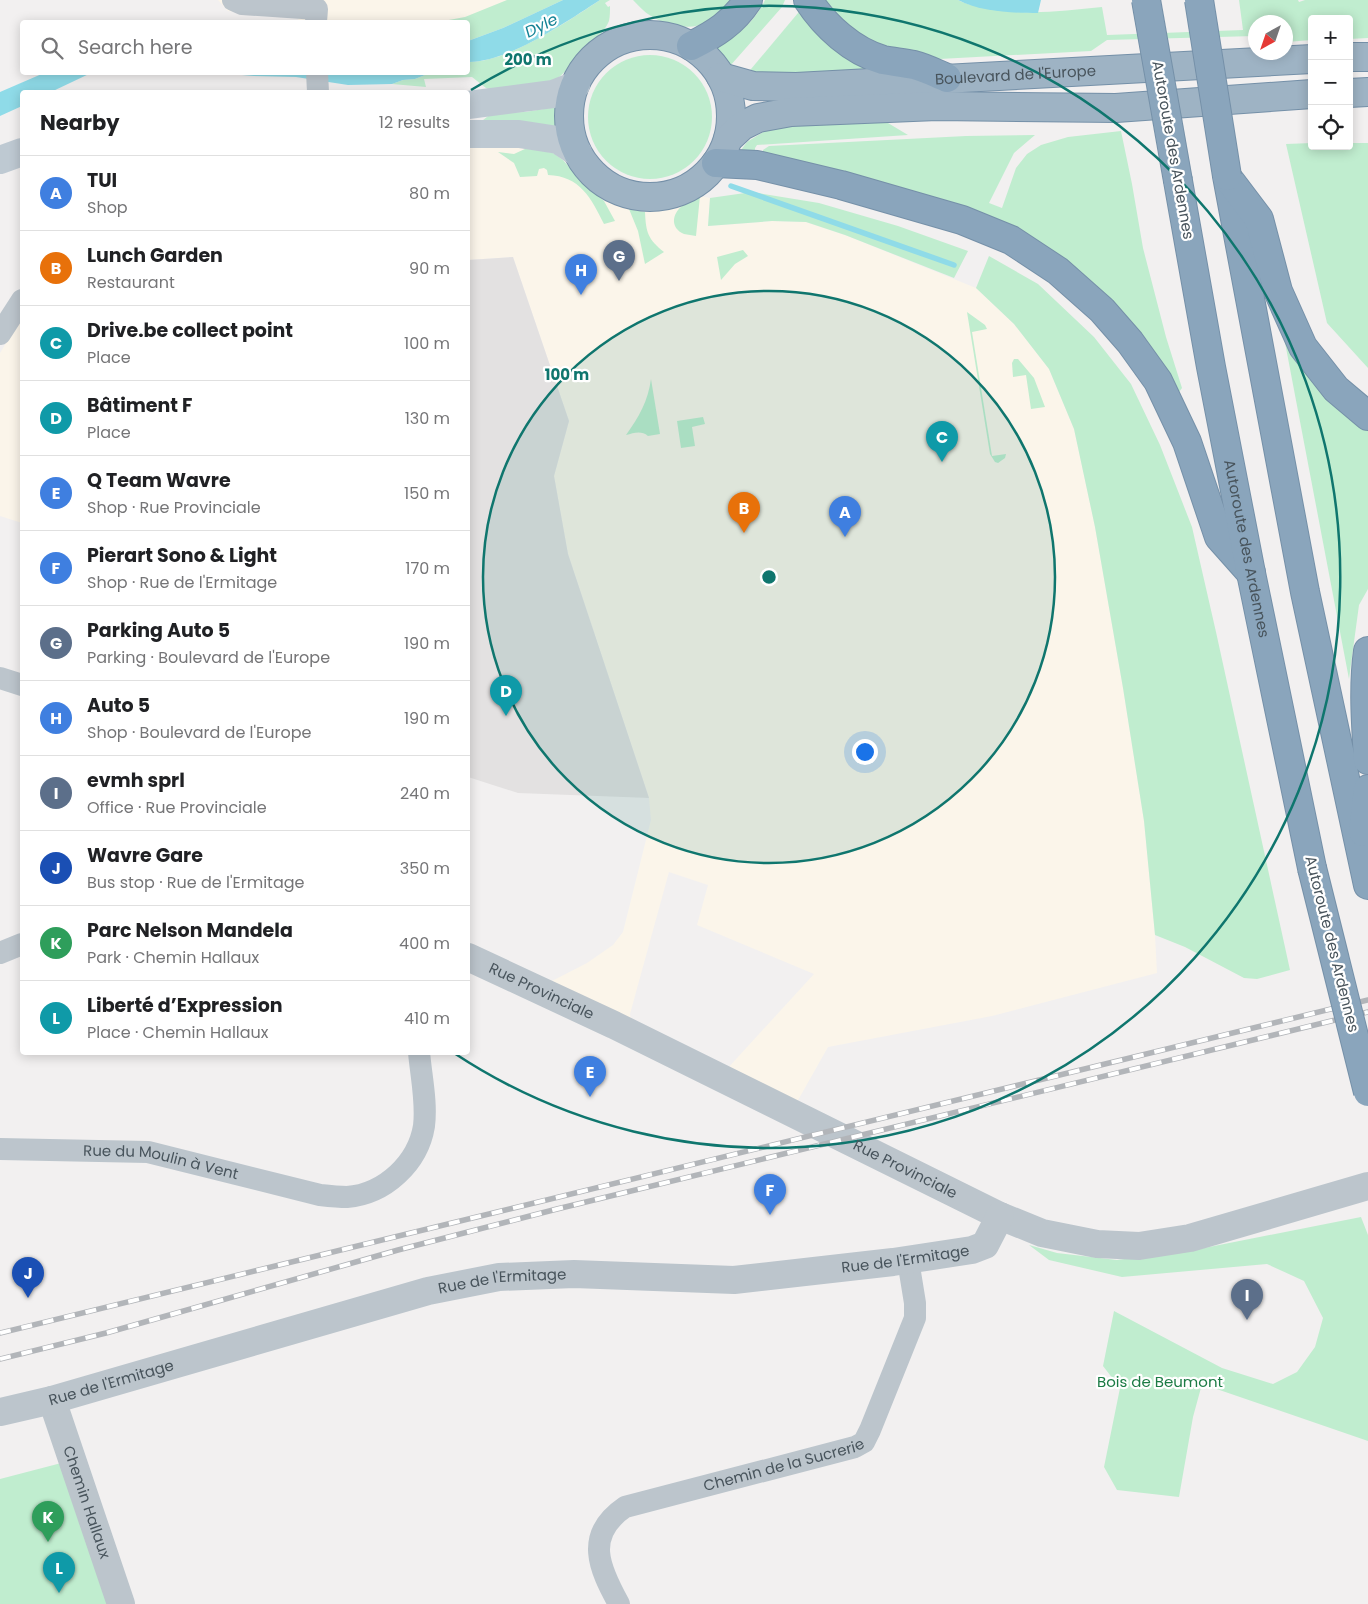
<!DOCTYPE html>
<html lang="en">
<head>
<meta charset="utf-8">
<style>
  :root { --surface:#fff; --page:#f6f6f6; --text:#202124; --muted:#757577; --line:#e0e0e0; --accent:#227eda }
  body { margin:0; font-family:Poppins,sans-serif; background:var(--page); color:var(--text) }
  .controls { position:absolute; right:15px; top:15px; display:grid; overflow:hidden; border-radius:5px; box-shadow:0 2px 12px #0003 }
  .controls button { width:45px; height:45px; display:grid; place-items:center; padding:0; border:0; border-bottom:1px solid var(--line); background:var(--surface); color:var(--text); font:25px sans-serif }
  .compass { position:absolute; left:1248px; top:15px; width:45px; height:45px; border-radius:50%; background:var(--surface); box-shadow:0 2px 12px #0003; rotate:220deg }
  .you { position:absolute; left:864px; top:751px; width:18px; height:18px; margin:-12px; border:4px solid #fff; border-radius:50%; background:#1a73e8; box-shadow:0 0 0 8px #1a73e833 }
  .badge { display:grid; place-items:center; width:32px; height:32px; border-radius:50%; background:var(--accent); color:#fff; font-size:16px; font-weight:700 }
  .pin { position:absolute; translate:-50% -41px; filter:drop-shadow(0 1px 2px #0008) }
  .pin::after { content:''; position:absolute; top:26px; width:18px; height:15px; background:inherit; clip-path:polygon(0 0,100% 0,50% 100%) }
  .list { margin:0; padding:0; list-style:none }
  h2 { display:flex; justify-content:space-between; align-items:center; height:65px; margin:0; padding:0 20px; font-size:21px }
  h2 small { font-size:16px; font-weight:400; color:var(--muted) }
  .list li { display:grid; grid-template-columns:32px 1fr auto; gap:15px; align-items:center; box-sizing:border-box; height:75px; padding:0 20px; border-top:1px solid var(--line) }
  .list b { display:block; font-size:19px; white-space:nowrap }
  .list p { margin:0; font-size:16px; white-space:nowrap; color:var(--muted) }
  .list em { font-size:16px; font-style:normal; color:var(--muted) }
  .icon { flex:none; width:28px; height:28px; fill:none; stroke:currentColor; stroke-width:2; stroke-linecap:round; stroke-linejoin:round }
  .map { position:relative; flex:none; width:1368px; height:1604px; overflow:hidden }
  .search { position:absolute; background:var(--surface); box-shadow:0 2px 12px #0003; left:20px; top:20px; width:450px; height:55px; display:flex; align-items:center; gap:12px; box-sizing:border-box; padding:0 18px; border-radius:5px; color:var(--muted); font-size:19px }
  .panel { position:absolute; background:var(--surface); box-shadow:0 2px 12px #0003; left:20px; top:90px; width:450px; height:965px; border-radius:5px }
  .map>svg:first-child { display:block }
  .commercial { fill:#fbf5ea }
  .education { fill:#e3e1e1 }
  .green { fill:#c0edcf }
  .water { fill:#8fdbe8 }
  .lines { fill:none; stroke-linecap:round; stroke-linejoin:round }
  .stream { stroke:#8fdbe8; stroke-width:5.5 }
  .trunk-casing { stroke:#7590a8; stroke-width:30 }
  .motorway-casing { stroke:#7590a8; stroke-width:30 }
  .minor { stroke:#bcc5cc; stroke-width:22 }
  .tertiary { stroke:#bcc5cc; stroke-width:28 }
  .secondary { stroke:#bec9d2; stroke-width:28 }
  .trunk { stroke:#9eb3c4; stroke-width:28 }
  .motorway { stroke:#8aa5bc; stroke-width:28 }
  .rail-casing { stroke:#b2b5b9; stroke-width:5.5 }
  .rail { stroke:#fff; stroke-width:4; stroke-dasharray:11; stroke-linecap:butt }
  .motorway-bridge-casing { stroke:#7590a8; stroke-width:30; stroke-linecap:butt }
  .motorway-bridge { stroke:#8aa5bc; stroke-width:28 }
  .ring { fill:none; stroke:#0f766e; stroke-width:2.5 }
  .labels { text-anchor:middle; stroke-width:4.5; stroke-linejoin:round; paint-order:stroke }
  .street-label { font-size:15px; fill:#48545c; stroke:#fff }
  .park-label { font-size:15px; fill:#1c7b45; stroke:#fff }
  .water-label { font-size:16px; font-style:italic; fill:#138295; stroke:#fff }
  .centre { fill:#0f766e; stroke:#fff; stroke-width:2.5 }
  .ring-label { font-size:15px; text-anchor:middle; font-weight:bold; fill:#0f766e; stroke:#fff; stroke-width:4.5; stroke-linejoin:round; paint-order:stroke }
</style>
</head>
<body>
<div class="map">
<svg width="1368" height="1604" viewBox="0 0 1368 1604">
  <rect width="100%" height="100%" fill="#f2f0f0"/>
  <g class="commercial">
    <path d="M 218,0 L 530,0 L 468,22 L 299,22 L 298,18 L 228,11 Z"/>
    <path d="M 468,144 L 539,149 L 563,160 L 585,185 L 604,201 L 629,209 L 645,212 L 681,206 L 700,196 L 710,198 L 708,226 L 772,221 L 806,222 L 845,235 L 976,288 L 1014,324 L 1049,369 L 1074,429 L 1095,527 L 1123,688 L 1144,821 L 1155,935 L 1157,973 L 992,1016 L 828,1047 L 797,1102 L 727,1069 L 814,974 L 697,925 L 708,885 L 669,872 L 630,1014 L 632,1024 L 548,983 L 587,963 L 613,945 L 623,932 L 651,820 L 649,798 L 568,554 L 554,476 L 569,421 L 513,257 L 468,260 Z"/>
    <path d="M 22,317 L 22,523 L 0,516 L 0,353 Z"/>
  </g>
  <path class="education" d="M 513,257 L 569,421 L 554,476 L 568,554 L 649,798 L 518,793 L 468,777 L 468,260 Z"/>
  <g class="green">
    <path d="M 507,0 L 563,0 L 503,28 L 468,41 L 468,22 L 438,22 L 465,17 Z"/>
    <path d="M 600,0 L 610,0 L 605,3 L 608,7 L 610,6 C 610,11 610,16 609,21 C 604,33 595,39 586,47 C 574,59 566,75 550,83 C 542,87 505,89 493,91 L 486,88 L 472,77 L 424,79 L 426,87 L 392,84 L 403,80 L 415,79 L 430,73 L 468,72 L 468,62 C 506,63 567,22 600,0 Z"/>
    <path d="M 633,0 L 731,0 C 724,8 718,16 708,22 C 692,31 666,26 651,16 C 644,12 639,6 633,0 Z"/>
    <path d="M 765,0 L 785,0 L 782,7 L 730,66 L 721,58 L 716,48 C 736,37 755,22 765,0 Z"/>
    <path d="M 817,0 L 958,0 C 967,5 977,6 988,8 C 1026,16 1063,11 1102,7 L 1107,35 L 1243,30 L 1239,0 L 1298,0 L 1299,2 L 1305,0 L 1368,0 L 1368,38 L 1349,39 L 1349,19 L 1312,19 L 1312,40 L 1286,42 L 1286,22 L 1256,22 L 1255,36 L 1107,40 L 1091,51 L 921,60 L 877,49 Z"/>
    <path d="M 803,7 L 878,72 L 746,75 Z"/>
    <circle cx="650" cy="117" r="62"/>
    <path d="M 556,107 L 556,127 L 478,124 L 492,113 L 525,112 Z"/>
    <path d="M 878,117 L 908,135 L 757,145 L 755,148 L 755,157 L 736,159 L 741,150 L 747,142 L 771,127 Z"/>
    <path d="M 1121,131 L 1132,184 L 1143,248 L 1166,337 L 1182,388 L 1179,392 L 1172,387 L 1147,340 L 1111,299 L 1075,267 L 1028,236 L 763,159 L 763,150 L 769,146 L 966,136 L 1035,135 L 1014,153 L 989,203 L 1002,208 L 1016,168 L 1027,154 L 1041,145 L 1068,137 Z"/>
    <path d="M 1312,143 L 1312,146 L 1349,146 L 1349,143 L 1368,143 L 1368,368 L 1327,323 L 1286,144 Z"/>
    <path d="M 527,148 L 553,153 L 563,160 L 585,185 L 604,201 L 615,221 L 604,224 C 591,198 580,176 548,175 L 547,170 L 544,168 L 539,169 L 537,176 L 520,177 L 514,163 L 498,152 L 514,154 Z"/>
    <path d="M 752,192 L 819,203 L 898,226 L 968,251 L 954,278 L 845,235 L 806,222 L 772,221 L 708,226 L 710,198 Z"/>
    <path d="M 700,196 L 696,236 C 692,235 688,235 684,234 C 670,228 672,214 682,206 C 688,202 694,199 700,196 Z"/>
    <path d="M 629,209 L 645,212 C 646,233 648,239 664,252 L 645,264 L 638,231 Z"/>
    <path d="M 743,250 L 748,256 L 735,264 L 721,280 L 717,257 Z"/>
    <path d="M 989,256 L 1038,284 L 1094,337 L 1131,384 L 1160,445 L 1192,527 L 1216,632 L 1290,970 L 1257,979 L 1244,978 L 1185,947 L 1155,935 L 1144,821 L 1123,688 L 1095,527 L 1074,429 L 1049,369 L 1014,324 L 976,288 Z"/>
    <path d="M 967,312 L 985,325 L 987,329 L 972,332 L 992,456 L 1006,454 L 1005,458 L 998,463 L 995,462 L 990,454 Z"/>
    <path d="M 1283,332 L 1368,427 L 1368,589 L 1359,605 L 1349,679 Z"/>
    <path d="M 1014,359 L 1018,359 L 1034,378 L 1045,407 L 1031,409 L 1026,375 L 1013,377 L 1012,363 Z"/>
    <path d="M 651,379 L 660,434 L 648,436 C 641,430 634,433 626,435 C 639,417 648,401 651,379 Z"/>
    <path d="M 703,417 L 705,424 L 692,427 L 695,446 L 681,448 L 677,421 Z"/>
    <path d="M 1361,1217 L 1368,1235 L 1368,1441 L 1202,1384 L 1193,1417 L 1179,1497 L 1117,1490 L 1104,1467 L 1120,1388 L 1103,1366 L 1114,1311 L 1222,1368 L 1273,1384 L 1297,1372 L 1315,1347 L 1323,1318 L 1304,1281 L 1267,1264 L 1122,1277 L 1049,1260 L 1029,1245 L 1057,1253 L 1117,1260 L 1199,1249 Z"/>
    <path d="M 69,1461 L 118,1604 L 0,1604 L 0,1479 Z"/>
  </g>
  <g class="water">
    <path d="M 563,0 L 600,0 C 566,22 507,63 468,62 L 468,41 L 503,28 Z"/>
    <path d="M 958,0 L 1041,0 L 1038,13 C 1014,13 980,12 958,0 Z"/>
    <path d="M 44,73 L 91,73 L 51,92 L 22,92 L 22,106 L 0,116 L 0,92 Z"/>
    <path d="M 218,73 L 430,73 L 415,79 L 403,80 L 392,84 L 348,85 L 296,77 L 254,76 Z"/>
  </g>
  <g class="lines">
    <path class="stream" d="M 731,186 L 954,265"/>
    <defs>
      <g id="trunk">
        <circle cx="650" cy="116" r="81"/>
        <path d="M 1349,57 L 1368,57"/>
        <path id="s6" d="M 721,77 L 753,86 L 796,87 L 1312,59"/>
        <path d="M 1349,93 L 1368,92"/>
        <path d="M 728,139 L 742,126 L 758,118 L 791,112 L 937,106 L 1116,108 L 1312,94"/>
      </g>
      <g id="motorway">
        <path d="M 808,0 C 825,26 852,51 883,60 C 894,62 904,63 914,65 C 926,68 937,74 947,78"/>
        <path d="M 691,46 C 715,34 733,23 748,0"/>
        <path d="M 716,163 L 757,165 L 841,185 L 962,220 L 1011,240 L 1058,271 L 1102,310 L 1130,342 L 1158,381 L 1187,442 L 1219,537 L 1251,573"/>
        <path d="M 1227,176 L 1305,592 L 1368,885"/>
        <path id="s7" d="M 1178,181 L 1211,367 L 1251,573 L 1312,868"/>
        <path d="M 1231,182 L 1259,219 L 1278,291 L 1303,347 L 1336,389 L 1368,416"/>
        <path d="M 1368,651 C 1363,687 1366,724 1368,760"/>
        <path d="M 1363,832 L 1368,789"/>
      </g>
    </defs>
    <use href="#trunk" class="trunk-casing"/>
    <use href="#motorway" class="motorway-casing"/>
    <g class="minor">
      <path d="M 233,0 L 242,4 L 317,9 L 316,22"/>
      <path d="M 317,72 L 318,92"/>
      <path d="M 0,334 L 22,300"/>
      <path d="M 0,678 L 22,685"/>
      <path d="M 0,953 L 22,944"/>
      <path id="s1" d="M 0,1149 L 148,1152 L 320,1195 C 329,1196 339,1197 347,1197 C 385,1194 418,1163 424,1126 C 427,1102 421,1076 419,1052"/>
      <path id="s2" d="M 619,1604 C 599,1568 584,1535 625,1507 L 855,1447 L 864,1442 L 870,1430 L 915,1318 L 915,1303 L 908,1260"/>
    </g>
    <g class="tertiary">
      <path id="s3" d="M 468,957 L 614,1025 L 1000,1216 L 1042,1233 L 1097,1244 L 1139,1246 L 1190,1238 L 1368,1186"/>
      <path id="s4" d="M 52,1400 L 121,1604"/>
      <path id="s5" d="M 0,1412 L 52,1400 L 428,1291 L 499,1277 L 574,1274 L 734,1280 L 893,1262 L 972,1250 L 985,1245 L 1000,1216"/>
    </g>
    <g class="secondary">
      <path d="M 468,105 L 553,94 L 576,85"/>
      <path d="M 468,134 L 519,134 L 558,140 L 578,153"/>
      <path d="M 0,160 L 22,152"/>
    </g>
    <use href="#trunk" class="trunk"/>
    <use href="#motorway" class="motorway"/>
    <defs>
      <g id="rail">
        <path d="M 0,1333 L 1368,1000"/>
        <path d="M 0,1359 L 106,1333 L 398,1250 L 557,1209 L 1368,1012"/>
      </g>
    </defs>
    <use href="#rail" class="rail-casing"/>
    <use href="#rail" class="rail"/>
    <defs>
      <g id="motorway-bridge">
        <path d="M 1146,0 L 1178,181"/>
        <path d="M 1199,0 L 1227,176"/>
        <path d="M 1312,868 L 1368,1092"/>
      </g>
    </defs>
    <use href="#motorway-bridge" class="motorway-bridge-casing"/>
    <use href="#motorway-bridge" class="motorway-bridge"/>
  </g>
  <circle cx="769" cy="577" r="286" fill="#0f766e" fill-opacity=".12"/>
  <g class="ring">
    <circle cx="769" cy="577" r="286"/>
    <path d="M471 90A571 571 0 1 1 454 1053"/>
  </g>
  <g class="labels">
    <g class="street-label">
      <text dy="5" stroke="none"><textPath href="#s6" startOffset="296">Boulevard de l'Europe</textPath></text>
      <text transform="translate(1173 150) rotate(80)" y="5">Autoroute des Ardennes</text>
      <text dy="5" stroke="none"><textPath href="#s7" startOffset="374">Autoroute des Ardennes</textPath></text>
      <text transform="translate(1332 944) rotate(76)" y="5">Autoroute des Ardennes</text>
      <text dy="5" stroke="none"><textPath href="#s3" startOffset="81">Rue Provinciale</textPath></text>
      <text dy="5" stroke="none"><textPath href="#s1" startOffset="162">Rue du Moulin à Vent</textPath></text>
      <text dy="5" stroke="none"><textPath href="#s3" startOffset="486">Rue Provinciale</textPath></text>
      <text dy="5" stroke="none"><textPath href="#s5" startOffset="925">Rue de l'Ermitage</textPath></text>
      <text dy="5" stroke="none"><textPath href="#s5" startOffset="520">Rue de l'Ermitage</textPath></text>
      <text dy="5" stroke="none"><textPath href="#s5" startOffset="115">Rue de l'Ermitage</textPath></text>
      <text dy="5" stroke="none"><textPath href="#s2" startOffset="275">Chemin de la Sucrerie</textPath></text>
      <text dy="5" stroke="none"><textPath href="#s4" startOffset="108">Chemin Hallaux</textPath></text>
    </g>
    <g class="park-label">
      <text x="1160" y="1387">Bois de Beumont</text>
    </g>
    <g class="water-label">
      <text transform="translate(541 25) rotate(-26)" y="6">Dyle</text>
    </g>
  </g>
  <circle cx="769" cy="577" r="8" class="centre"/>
  <g class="ring-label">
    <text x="528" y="65">200 m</text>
    <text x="567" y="380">100 m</text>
  </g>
</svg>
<div class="controls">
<button>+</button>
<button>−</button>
<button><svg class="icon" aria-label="locate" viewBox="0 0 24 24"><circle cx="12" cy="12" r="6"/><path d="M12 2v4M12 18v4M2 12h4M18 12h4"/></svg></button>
</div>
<svg class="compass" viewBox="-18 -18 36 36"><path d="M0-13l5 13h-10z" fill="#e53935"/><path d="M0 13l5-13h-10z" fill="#757577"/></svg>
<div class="you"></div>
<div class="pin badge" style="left:845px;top:537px;background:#3f7fe0">A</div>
<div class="pin badge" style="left:744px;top:533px;background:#e8710a">B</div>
<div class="pin badge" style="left:942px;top:462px;background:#0f9aa8">C</div>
<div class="pin badge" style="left:506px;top:716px;background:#0f9aa8">D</div>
<div class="pin badge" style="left:590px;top:1097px;background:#3f7fe0">E</div>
<div class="pin badge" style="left:770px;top:1215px;background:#3f7fe0">F</div>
<div class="pin badge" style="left:619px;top:281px;background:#5c6f8a">G</div>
<div class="pin badge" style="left:581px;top:295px;background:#3f7fe0">H</div>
<div class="pin badge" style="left:1247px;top:1320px;background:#5c6f8a">I</div>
<div class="pin badge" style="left:28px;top:1298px;background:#1a4fb4">J</div>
<div class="pin badge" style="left:48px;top:1542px;background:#2e9e5b">K</div>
<div class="pin badge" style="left:59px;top:1593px;background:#0f9aa8">L</div>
<div class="search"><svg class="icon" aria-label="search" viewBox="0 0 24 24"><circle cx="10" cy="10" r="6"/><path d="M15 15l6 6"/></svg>Search here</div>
<section class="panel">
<h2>Nearby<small>12 results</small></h2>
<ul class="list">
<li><span class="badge" style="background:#3f7fe0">A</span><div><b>TUI</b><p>Shop</p></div><em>80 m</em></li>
<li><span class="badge" style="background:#e8710a">B</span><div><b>Lunch Garden</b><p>Restaurant</p></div><em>90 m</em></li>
<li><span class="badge" style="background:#0f9aa8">C</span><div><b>Drive.be collect point</b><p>Place</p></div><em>100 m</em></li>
<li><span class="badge" style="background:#0f9aa8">D</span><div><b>Bâtiment F</b><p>Place</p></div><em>130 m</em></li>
<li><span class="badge" style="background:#3f7fe0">E</span><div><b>Q Team Wavre</b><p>Shop · Rue Provinciale</p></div><em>150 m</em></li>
<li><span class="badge" style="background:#3f7fe0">F</span><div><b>Pierart Sono &amp; Light</b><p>Shop · Rue de l'Ermitage</p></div><em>170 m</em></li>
<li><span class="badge" style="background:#5c6f8a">G</span><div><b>Parking Auto 5</b><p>Parking · Boulevard de l'Europe</p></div><em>190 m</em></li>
<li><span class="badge" style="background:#3f7fe0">H</span><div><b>Auto 5</b><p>Shop · Boulevard de l'Europe</p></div><em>190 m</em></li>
<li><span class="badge" style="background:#5c6f8a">I</span><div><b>evmh sprl</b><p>Office · Rue Provinciale</p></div><em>240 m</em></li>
<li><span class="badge" style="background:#1a4fb4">J</span><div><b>Wavre Gare</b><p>Bus stop · Rue de l'Ermitage</p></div><em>350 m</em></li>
<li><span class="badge" style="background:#2e9e5b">K</span><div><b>Parc Nelson Mandela</b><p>Park · Chemin Hallaux</p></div><em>400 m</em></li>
<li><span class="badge" style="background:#0f9aa8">L</span><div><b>Liberté d’Expression</b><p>Place · Chemin Hallaux</p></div><em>410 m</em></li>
</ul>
</section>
</div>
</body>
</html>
